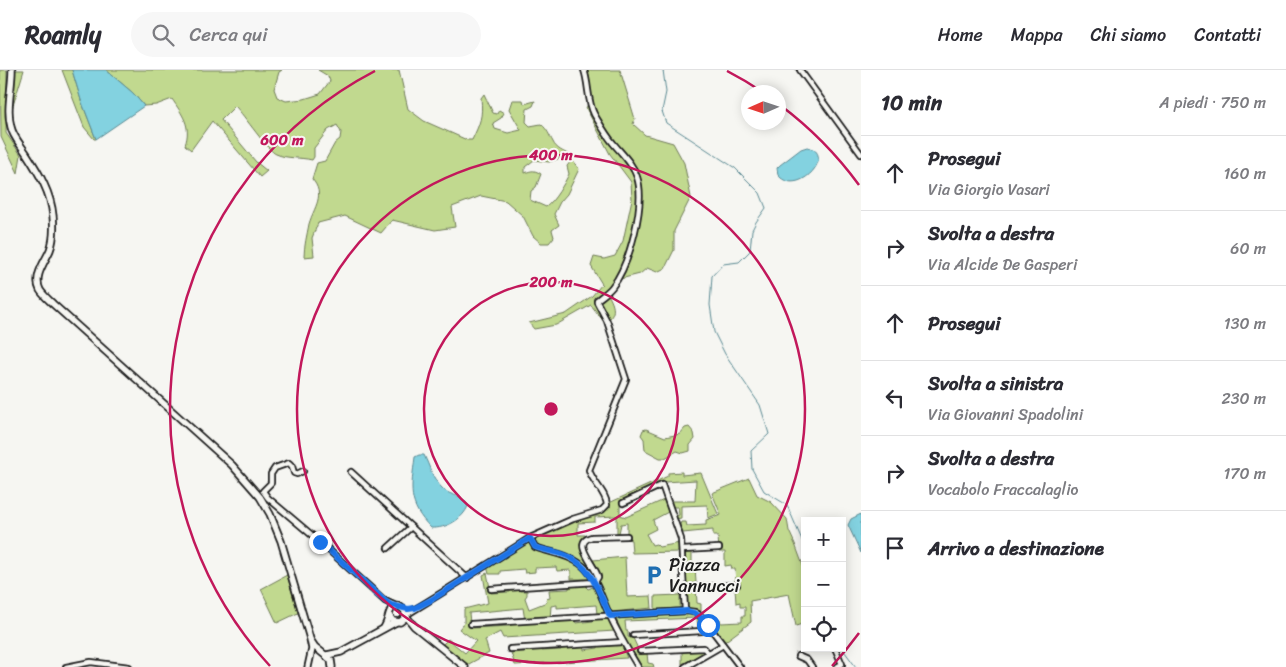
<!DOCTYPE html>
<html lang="it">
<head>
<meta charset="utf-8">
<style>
  :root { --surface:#fff; --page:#f7f7f7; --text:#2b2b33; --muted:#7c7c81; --line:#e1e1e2 }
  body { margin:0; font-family:Sriracha,sans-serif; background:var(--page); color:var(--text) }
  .controls { position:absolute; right:15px; bottom:15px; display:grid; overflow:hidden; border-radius:0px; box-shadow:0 2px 12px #0003 }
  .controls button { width:45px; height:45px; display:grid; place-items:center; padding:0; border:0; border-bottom:1px solid var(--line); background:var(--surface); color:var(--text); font:25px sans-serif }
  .compass { position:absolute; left:741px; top:15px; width:45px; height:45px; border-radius:50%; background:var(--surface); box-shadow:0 2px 12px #0003; rotate:267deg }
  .stop { position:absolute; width:15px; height:15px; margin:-11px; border:4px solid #1a73e8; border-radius:50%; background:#fff }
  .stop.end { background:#1a73e8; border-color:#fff; box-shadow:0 1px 5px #0008 }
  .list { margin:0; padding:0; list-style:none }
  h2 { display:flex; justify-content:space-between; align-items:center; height:65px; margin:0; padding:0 20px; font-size:21px }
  h2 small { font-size:16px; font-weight:400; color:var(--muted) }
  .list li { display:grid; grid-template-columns:32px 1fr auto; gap:15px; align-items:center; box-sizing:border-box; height:75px; padding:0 20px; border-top:1px solid var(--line) }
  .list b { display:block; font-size:19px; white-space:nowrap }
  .list p { margin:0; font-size:16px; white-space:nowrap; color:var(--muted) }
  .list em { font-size:16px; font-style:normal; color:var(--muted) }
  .icon { flex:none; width:28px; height:28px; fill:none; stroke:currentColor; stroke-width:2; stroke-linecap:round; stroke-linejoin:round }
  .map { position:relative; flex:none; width:861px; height:597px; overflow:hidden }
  header { display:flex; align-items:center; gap:30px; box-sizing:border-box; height:70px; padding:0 25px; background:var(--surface); border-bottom:1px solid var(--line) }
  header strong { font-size:24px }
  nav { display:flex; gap:28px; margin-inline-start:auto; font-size:18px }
  .search { width:350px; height:45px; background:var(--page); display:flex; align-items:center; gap:12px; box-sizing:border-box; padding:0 18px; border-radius:28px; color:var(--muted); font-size:19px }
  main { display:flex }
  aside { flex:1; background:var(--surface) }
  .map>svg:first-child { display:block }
  .green { fill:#c1d98f; stroke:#6e7a56; fill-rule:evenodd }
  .water { fill:#83d2e0; stroke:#5a8992 }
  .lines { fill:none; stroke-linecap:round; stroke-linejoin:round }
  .stream { stroke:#5a8992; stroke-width:1 }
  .minor-casing { stroke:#1c1c1c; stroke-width:8 }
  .major-casing { stroke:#1c1c1c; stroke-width:9 }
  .minor { stroke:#f6f6f2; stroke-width:4.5 }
  .major { stroke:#f6f6f2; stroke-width:5.5 }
  .route { stroke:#1a73e8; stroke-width:6 }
  .ring { fill:none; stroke:#c2185b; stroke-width:2.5 }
  .labels { text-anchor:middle; stroke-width:4; stroke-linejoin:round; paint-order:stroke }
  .poi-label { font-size:18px; fill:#1c1c1c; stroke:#f6f6f2; text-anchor:start }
  .centre { fill:#c2185b; stroke:#f6f6f2; stroke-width:2.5 }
  .ring-label { font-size:15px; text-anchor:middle; font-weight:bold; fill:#c2185b; stroke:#f6f6f2; stroke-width:4; stroke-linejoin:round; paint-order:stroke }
</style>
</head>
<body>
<header>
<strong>Roamly</strong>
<div class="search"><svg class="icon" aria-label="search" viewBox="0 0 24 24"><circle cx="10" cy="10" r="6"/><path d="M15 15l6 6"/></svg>Cerca qui</div>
<nav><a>Home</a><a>Mappa</a><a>Chi siamo</a><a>Contatti</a></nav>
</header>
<main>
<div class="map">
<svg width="861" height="597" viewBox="0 0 861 597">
  <rect width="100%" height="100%" fill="#f6f6f2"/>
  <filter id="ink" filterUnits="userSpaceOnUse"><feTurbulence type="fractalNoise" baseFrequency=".02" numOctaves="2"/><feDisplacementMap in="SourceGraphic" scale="10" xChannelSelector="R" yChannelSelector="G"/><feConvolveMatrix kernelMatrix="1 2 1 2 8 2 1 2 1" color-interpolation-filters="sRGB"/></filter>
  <g filter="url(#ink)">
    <g class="green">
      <path d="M 0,0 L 7,0 L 6,63 L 21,85 L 18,103 L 1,67 Z"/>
      <path d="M 15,0 L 24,0 L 11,42 Z"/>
      <path d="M 62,0 L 72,0 L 81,30 L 96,69 L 94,69 L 84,57 Z"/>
      <path d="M 106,0 L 282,0 L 279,2 L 274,19 L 277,27 L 286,31 L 304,29 L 320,24 L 330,11 L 328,6 L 318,0 L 399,0 L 408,39 L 424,51 L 467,70 L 472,70 C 480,53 483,47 481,28 L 484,24 L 493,43 L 497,44 L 499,40 L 504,43 L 501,48 L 493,53 L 495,59 L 508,63 L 521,60 L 509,39 L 512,30 L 523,30 L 524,34 L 535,31 L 533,36 L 527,39 L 526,52 L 530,56 L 541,54 C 548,60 549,65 553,72 C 556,79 564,82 570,85 L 549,92 L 534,90 L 525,97 L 525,103 C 532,100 535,100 541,104 L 536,117 L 531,121 L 530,130 L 546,137 C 555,130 564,114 569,104 L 567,96 L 572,90 L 579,99 L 567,124 L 560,132 L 554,144 L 559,155 L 552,160 L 554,167 L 549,173 L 541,173 L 533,166 L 523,146 L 506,131 L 481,126 L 452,137 L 455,157 L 435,160 L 392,150 L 381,163 L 345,146 L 318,153 L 312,168 L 314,186 L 304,187 C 304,176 307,165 309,154 C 314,137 326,125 312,109 L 317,93 L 325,91 L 335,73 L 340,69 L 341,62 L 337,55 L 328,60 L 314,78 L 314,87 L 312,90 C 300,87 287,89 276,84 C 268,81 244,45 235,36 L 221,50 L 256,92 L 267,101 L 260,107 L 212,51 L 191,80 L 185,75 C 192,56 182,44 172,29 L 156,35 L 144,36 L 133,23 Z"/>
      <path d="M 586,0 L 620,0 L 635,49 L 633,54 L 645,65 L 673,73 L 684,93 L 691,127 L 674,161 L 674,180 L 665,198 L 657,202 L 647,198 L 640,204 L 620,209 L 609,226 C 615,238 616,244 605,253 L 591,235 L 556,255 L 534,259 L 529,253 L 566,244 L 592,226 L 602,214 L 591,196 L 594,187 L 604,189 L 615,186 L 623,171 L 632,129 L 631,112 L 610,84 L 586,38 L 591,28 Z"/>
      <path d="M 689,357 L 694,363 L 695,369 L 690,375 L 690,381 L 683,383 L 677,381 L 665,388 L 660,388 L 645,380 L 644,369 L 641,365 L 643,360 L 646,359 L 665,367 L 680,364 L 685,358 Z"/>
      <path d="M 682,402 L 682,405 L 701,403 L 718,444 L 708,448 L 707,435 L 681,436 L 681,448 L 676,449 L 675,446 L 679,445 L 678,437 L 672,437 L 670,431 L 695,431 L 696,410 L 665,412 L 622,430 L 623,433 L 620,435 L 620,445 L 626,447 L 666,429 L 670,441 L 653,450 L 656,459 L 646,464 L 652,475 L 656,474 L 659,477 L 680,473 L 680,482 L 632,483 L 631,470 L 627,469 L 627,453 L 621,454 L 619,463 L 617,463 L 617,446 L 595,447 L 595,452 L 578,453 L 578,465 L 585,465 L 586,467 C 574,478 590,495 596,505 L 594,507 C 579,485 562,482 537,475 L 535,473 L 535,467 L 571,451 L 606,440 L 609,437 L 609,433 L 668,406 L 668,403 Z"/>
      <path d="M 749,408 L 757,425 L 771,432 L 787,449 L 789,461 L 795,474 L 805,501 L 805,553 L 796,556 L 789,524 L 750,531 L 751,552 L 723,573 L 710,554 L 710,550 L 720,549 L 721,553 L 742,552 L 742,546 L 745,546 L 745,537 L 740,537 L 740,532 L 736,533 L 735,518 L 737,515 L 733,515 L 733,511 L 736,511 L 735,499 L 732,499 L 731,495 L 725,496 L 725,482 L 719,482 L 718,466 L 713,466 L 713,460 L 683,463 L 680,455 L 681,452 L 686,452 L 687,456 L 706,455 L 706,450 L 721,445 L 712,423 Z"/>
      <path d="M 529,471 L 534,478 C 556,484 578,488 591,509 L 571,509 L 571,500 L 557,501 L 556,497 L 535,498 L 535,502 L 525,503 L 524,499 L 500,501 L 500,504 L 489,504 L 487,496 Z"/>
      <path d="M 685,480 L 692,480 L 692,495 L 695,495 L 696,513 L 686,514 Z"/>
      <path d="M 625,487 L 627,527 L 651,526 L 652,538 L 611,542 L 597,513 C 601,503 598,499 593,490 Z"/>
      <path d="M 487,503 L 491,523 L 510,522 L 510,518 L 520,517 L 520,521 L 527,521 L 527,525 L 525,528 L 529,539 L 547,532 L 546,529 L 550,528 L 549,520 L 569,519 L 569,514 L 587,513 L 588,515 L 586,517 L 588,519 L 593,517 L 606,543 L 597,544 L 596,535 L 557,538 L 557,535 L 551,536 L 550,549 L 574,548 L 576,553 L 593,551 L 593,547 L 607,546 L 615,561 L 503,568 L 500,562 L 485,570 L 489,583 L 467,595 L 442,575 L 448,569 L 465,583 L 476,571 L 459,559 L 464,553 L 464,539 L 488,533 L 483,505 ZM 523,538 L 525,551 L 510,552 L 510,556 L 472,558 L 471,554 L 470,553 L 469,543 Z"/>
      <path d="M 287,505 L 298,543 L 277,553 L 261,519 Z"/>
      <path d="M 696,517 L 697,533 L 701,534 L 701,541 L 687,538 L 686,518 Z"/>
      <path d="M 680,525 L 680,538 L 655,539 L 655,526 Z"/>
      <path d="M 685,543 L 699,547 L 705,556 L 702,559 L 698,559 L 697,548 L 625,551 L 626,561 L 628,561 L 628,567 L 633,568 L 638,579 L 639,583 L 647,583 L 648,593 L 653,594 L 654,597 L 642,597 L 626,571 L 616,549 Z"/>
      <path d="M 621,573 L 627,588 L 515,595 L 511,583 L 524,582 L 524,578 L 541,577 L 542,581 L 561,580 L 561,576 L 583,575 L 584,580 L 598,578 L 598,574 Z"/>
      <path d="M 703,580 L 704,583 L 682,594 L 682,581 Z"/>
    </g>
    <g class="water">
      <path d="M 72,0 L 106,0 L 133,23 L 144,36 L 96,69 L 81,30 Z"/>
      <path d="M 807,77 C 838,83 798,129 778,105 L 777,98 L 780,95 L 801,79 Z"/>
      <path d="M 419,385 L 424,385 C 430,397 432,408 442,418 C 452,428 460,422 468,436 C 463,449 446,459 431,458 C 407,434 411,419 415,387 Z"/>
      <path d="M 861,444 L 861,483 L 848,455 L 851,449 Z"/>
    </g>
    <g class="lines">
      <g class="stream">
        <path d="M 663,0 L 666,22 L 662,41 L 666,53 L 735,98 L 760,123 L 766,138 L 756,152 L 752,160 L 750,181 L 739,192 L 723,194 L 712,206 L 710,235 L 714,262 L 725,284 L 760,335 L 769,364 L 751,381 L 752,399 L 764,421 L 787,435 L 805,477"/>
        <path d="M 842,578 L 856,597"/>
      </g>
      <defs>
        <g id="minor">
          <path d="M 800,0 L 861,84"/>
          <path d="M 303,401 L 297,404 L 294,403 L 292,396 L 289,393 L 275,398 L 271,404 L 271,413 L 263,421 L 268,428 L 320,472 L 385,531 L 396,536"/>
          <path d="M 351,402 L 467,508"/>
          <path d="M 623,433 L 662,415 L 681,469 L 685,541"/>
          <path d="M 530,468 L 535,477 C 550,483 565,483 579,493 C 596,504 601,528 610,546 C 618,564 628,580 638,597"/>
          <path d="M 388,478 L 411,457"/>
          <path d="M 683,480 L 719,478"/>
          <path d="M 595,512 L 598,507 C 596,496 570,472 592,467 L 627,466"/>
          <path d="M 684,518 L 737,515"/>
          <path d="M 491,519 L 595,512"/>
          <path d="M 406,545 L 530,468 L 573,449 L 602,440 L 607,435 C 606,422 593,413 589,400 L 626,309 L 607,251 L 597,232 L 597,230 C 602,226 608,222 612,217 C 629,196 646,134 637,107 C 633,94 622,84 613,73 C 606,65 600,54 594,44 C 587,30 589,14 584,0"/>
          <path d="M 471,554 L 687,541 L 695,542 L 702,547 L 740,597"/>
          <path d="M 633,565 L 702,561 L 708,555"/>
          <path d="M 835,578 L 842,594 L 837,597"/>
          <path d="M 510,579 L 623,572"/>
          <path d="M 640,581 L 704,578 L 708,583"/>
          <path d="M 798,586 L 807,590 L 812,597"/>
          <path d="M 66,597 L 91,592 L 129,597"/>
          <path d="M 685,597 L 723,575"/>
        </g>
        <g id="major">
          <path d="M 12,0 C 12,18 6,40 11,57 C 13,67 21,75 26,83 C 39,103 51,123 53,146 C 54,157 54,170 50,180 C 45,192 33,206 40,220 C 43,225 49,230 53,234 L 232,395 L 260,427 L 270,444 L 281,471 L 310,569 L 312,579 L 308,597"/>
          <path d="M 406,546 L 414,556 L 465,597"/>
          <path d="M 384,558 C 389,550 388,543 392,538 L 399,536 L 405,541 L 405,548 L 400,552 L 393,551 L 390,547"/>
          <path d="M 311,571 L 315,577 L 331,590 L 332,597"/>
          <path d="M 327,585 L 341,582 L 396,552"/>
        </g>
      </defs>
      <use href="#minor" class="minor-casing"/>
      <use href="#major" class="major-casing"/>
      <use href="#minor" class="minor"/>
      <use href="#major" class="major"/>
    </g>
  </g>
  <g class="lines" filter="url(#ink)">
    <path class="route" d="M 320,472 L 385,531 L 391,535 L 408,539 L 415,538 L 431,530 L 530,468 L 535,477 C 545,481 556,481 565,485 C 592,496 599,522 610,546 L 687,541 C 697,543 702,547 708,555"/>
  </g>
  <g class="ring">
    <circle cx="551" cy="339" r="127"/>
    <circle cx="551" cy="339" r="254"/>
    <path d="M859 563A381 381 0 0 1 832 596M270 596A381 381 0 0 1 375 1M727 1A381 381 0 0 1 761 21M780 35A381 381 0 0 1 859 115"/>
  </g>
  <defs>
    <symbol id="parking-bare" viewBox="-9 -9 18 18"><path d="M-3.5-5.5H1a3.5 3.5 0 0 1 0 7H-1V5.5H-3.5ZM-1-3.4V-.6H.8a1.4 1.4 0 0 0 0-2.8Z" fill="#1f6fb2" stroke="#f6f6f2" stroke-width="2.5" paint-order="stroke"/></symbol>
  </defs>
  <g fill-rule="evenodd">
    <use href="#parking-bare" x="640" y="491" width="28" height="28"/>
  </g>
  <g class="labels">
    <g class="poi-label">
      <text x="669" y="501">Piazza<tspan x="669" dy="21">Vannucci</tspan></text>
    </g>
  </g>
  <circle cx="551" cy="339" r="8" class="centre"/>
  <g class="ring-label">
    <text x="282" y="75">600 m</text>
    <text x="551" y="90">400 m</text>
    <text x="551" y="217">200 m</text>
  </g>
</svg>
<div class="controls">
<button>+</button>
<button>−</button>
<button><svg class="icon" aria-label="locate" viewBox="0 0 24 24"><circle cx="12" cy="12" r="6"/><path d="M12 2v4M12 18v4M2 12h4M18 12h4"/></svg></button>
</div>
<svg class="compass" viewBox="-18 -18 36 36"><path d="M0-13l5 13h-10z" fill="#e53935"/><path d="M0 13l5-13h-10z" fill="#7c7c81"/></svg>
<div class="stop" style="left:708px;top:555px"></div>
<div class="stop end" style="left:320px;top:472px"></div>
</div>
<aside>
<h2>10 min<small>A piedi · 750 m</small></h2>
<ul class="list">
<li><svg class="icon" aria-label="ahead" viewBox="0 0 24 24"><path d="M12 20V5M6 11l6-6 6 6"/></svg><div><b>Prosegui</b><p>Via Giorgio Vasari</p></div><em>160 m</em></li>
<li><svg class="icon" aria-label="right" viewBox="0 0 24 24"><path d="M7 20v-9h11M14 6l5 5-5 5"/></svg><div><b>Svolta a destra</b><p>Via Alcide De Gasperi</p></div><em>60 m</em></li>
<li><svg class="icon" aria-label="ahead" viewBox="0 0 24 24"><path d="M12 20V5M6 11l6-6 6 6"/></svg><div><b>Prosegui</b></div><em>130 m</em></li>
<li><svg class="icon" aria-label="left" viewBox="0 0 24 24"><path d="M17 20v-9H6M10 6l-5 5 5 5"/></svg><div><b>Svolta a sinistra</b><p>Via Giovanni Spadolini</p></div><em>230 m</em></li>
<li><svg class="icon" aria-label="right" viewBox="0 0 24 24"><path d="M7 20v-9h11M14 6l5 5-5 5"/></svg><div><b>Svolta a destra</b><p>Vocabolo Fraccalaglio</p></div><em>170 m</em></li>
<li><svg class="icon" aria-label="arrive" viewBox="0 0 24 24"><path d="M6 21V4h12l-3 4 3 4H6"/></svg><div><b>Arrivo a destinazione</b></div></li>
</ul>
</aside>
</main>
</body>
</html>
